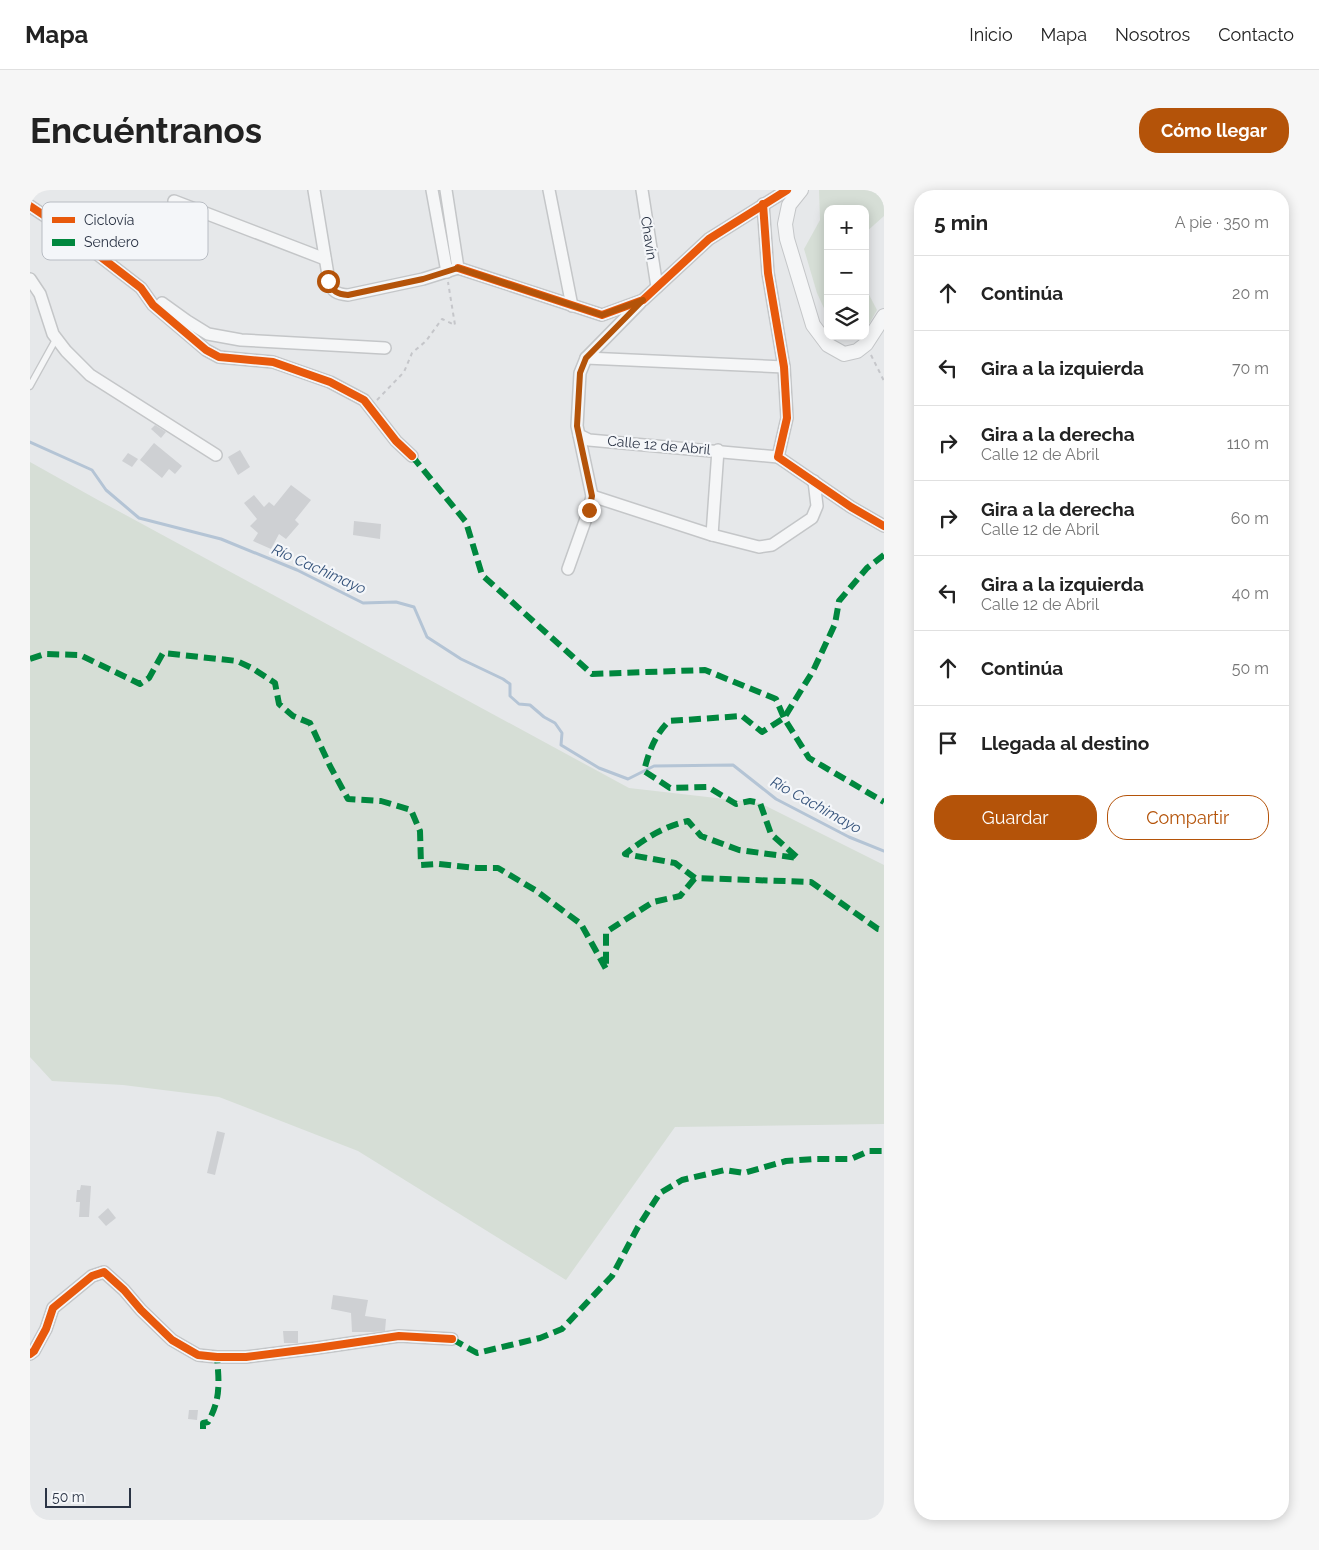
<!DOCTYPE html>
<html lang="es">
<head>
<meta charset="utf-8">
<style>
  :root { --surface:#fff; --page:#f6f6f6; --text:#222; --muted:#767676; --line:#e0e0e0; --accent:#b45309 }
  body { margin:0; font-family:Raleway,sans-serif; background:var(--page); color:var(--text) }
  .controls { position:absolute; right:15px; top:15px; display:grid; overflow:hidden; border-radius:10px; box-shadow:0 2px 12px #0003 }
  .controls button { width:45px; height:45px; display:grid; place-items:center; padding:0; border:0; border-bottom:1px solid var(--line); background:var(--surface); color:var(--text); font:25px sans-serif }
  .scale { position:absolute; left:15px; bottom:12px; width:86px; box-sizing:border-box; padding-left:5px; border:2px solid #2b3445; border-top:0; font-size:14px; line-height:18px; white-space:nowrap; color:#2b3445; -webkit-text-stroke:4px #f4f6f9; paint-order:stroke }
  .stop { position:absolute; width:15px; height:15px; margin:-11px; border:4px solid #b45309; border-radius:50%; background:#fff }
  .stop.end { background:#b45309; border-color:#fff; box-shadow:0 1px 5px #0008 }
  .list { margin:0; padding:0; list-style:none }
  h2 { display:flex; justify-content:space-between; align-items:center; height:65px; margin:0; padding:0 20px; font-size:21px }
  h2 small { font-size:16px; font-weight:400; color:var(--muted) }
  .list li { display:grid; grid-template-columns:32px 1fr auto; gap:15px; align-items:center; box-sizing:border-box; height:75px; padding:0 20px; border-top:1px solid var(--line) }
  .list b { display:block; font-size:19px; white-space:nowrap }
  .list p { margin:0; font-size:16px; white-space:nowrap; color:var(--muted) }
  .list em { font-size:16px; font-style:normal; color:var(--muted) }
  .actions { display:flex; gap:10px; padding:15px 20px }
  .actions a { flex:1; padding:11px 0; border:1px solid var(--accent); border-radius:20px; text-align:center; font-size:18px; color:var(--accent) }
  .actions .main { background:var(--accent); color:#fff }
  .icon { flex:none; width:28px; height:28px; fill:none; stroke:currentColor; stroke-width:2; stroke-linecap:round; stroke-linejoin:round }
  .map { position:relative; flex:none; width:854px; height:1330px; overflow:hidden; border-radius:20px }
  header { display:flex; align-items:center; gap:30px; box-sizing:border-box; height:70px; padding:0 25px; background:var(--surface); border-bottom:1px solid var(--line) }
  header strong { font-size:24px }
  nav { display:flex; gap:28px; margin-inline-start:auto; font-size:18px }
  .intro { display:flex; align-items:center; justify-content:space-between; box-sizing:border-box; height:120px; padding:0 30px }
  h1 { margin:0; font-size:35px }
  .button { padding:12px 22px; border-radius:20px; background:var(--accent); color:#fff; font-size:18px; font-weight:700 }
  main { display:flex; gap:30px; padding:0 30px }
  aside { flex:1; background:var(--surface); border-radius:20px; box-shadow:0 2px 12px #0003 }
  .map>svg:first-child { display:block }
  .green { fill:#d6ded6 }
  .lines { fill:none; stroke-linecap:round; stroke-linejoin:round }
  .stream { stroke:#b4c4d5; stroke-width:3 }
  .building { fill:#ced0d3 }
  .service-casing { stroke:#c4c6c8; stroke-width:8 }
  .minor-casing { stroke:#c4c6c8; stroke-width:14 }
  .tertiary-casing { stroke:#c4c6c8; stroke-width:16 }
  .path { stroke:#c5c6ca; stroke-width:2; stroke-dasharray:4 4; stroke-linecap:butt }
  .service { stroke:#f5f6f7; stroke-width:5.5 }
  .minor { stroke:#f5f6f7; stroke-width:11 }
  .tertiary { stroke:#f5f6f7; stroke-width:14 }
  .quiet { stroke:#00873e; stroke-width:6; stroke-dasharray:12 6; stroke-linecap:butt }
  .cycleway-casing { stroke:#f4f6f9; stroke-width:11 }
  .cycleway { stroke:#e8590c; stroke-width:8 }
  .route { stroke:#b45309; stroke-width:6 }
  .labels { text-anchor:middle; stroke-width:4.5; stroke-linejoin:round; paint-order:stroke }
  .street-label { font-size:14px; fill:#2b3445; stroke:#f4f6f9 }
  .water-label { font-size:15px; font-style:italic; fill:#34527a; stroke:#f4f6f9 }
  .key { fill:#f4f6f9; stroke:#b8bcc3; stroke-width:1 }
  .key-label { font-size:14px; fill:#2b3445 }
</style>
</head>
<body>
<header>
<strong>Mapa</strong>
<nav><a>Inicio</a><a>Mapa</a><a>Nosotros</a><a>Contacto</a></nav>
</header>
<div class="intro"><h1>Encuéntranos</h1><a class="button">Cómo llegar</a></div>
<main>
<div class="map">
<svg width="854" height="1330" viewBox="0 0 854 1330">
  <rect width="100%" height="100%" fill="#e6e8ea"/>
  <g class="green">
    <path d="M 789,0 L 854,0 L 854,26 L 835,43 L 835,19 L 798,19 L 798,127 L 787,103 L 774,59 L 790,30 Z"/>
    <path d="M 835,97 L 847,120 L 835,141 Z"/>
    <path d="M 0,272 L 68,310 L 599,598 L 730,613 L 854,675 L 854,934 L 645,937 L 536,1090 L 328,961 L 189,907 L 93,895 L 22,891 L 0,867 Z"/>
  </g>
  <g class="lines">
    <path class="stream" d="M 0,252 L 62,280 L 76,300 L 109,328 L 191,349 L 267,380 L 333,413 L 366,412 L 384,417 L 397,447 L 431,469 L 473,489 L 480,494 L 480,506 L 489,514 L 500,515 L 514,527 L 525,533 L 532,543 L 531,555 L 569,578 L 598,589 L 624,576 L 703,575 L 746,609 L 819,647 L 854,661"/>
  </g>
  <g class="building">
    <path d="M 125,235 L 136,242 L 131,248 L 121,239 Z"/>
    <path d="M 124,253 L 152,276 L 145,284 L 139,279 L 132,288 L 110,270 Z"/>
    <path d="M 210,260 L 220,277 L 208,285 L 198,267 Z"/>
    <path d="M 98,263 L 108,269 L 102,277 L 92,271 Z"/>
    <path d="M 261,295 L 281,310 L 265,330 L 269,334 L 256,349 L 249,344 L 241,359 L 223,351 L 228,343 L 220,336 L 227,329 L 214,313 L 224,305 L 234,317 L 239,312 L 244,316 Z"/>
    <path d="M 324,331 L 351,334 L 350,349 L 323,345 Z"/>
    <path d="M 187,941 L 195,943 L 185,985 L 177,983 Z"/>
    <path d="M 51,995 L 61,996 L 59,1027 L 49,1027 L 50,1012 L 46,1012 L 47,1000 L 50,1000 Z"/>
    <path d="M 78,1018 L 86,1028 L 76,1036 L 68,1027 Z"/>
    <path d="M 303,1105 L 338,1110 L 335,1126 L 356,1129 L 355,1141 L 343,1142 L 322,1142 L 321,1123 L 301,1119 Z"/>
    <path d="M 253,1141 L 268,1141 L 268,1153 L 254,1153 Z"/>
    <path d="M 159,1220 L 168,1220 L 167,1230 L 158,1229 Z"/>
  </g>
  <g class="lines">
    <defs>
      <path id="service" d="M 0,196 L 26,149"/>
      <g id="minor">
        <path d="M 284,0 L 299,91 C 302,102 307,104 318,105 L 393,89 L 428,78"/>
        <path d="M 402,0 L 417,82"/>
        <path d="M 416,0 L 428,78"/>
        <path d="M 519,0 L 542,116"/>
        <path d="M 612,0 L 627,97"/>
        <path d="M 144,11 L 295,69"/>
        <path d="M 733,14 L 738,83 L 754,177 L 757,228 L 748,267 L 821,317 L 854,336"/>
        <path d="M 0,16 L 36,40 L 111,98 L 123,115 L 176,160 L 189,167 L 243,172 L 300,192 L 334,210 L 366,251 L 382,266"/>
        <path d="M 428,78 L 572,125 L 613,110 L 679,49 L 757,0"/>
        <path d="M 0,89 L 10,104 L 23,144 L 36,161 L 60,185 L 186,265"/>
        <path d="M 132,113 L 157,131 L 178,144 L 211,150 L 355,158"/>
        <path d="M 610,113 L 556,168 L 550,183 L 547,236 L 549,245 L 559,250 L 748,267"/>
        <path d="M 556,168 L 754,177"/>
        <path d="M 562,306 L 682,345 L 729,357 L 742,355 L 782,328 L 787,316 L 784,291"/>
        <path d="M 682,345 L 688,260"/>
        <path d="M 538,379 L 559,320 L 562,306 L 549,245"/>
        <path d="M 0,1164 L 4,1161 L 16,1139 L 23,1118 L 62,1086 L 74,1082 L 94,1100 L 111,1120 L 142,1150 L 168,1165 L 187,1167 L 216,1167 L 287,1158 L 369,1146 L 422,1149"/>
      </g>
      <path id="tertiary" d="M 771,0 L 759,15 L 755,34 L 757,49 L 783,135 L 798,155 L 814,164 L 827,161 L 836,154 L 854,126"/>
    </defs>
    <use href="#service" class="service-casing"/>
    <use href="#minor" class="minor-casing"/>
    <use href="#tertiary" class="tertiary-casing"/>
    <g class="path">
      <path d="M 841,165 L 854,191"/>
      <path d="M 347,210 L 374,182 L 382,163 L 396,151 L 412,129 L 425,135 L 418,92"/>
    </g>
    <use href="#service" class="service"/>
    <use href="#minor" class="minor"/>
    <use href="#tertiary" class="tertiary"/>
    <g class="quiet">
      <path d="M 382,266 L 436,332 L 452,385 L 562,484 L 675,480 L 746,509 L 754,528 L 779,568 L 854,612"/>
      <path d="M 854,365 L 837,378 L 809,411 L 805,434 L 783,481 L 754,528 L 732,542 L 712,526 L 639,531 C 625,545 619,561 614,581 L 640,598 L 678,597 L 706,614 L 720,611 L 730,613 L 741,644 L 768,668 L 709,660 L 671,646 L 658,631 C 632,637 616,648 595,664 L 645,673 L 665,688 L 781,692 L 848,739 L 854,740"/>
      <path d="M 0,469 L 15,464 L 50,465 L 110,494 L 119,488 L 133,463 L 207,471 L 222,478 L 245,493 L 249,514 L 263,526 L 280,533 L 300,576 L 318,609 L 351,611 L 381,620 L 390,641 L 391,675 L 409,674 L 447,678 L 468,678 L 505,700 L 551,734 L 576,779 L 576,742 L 623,712 L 650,706 L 665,688"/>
      <path d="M 422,1149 L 447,1163 L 510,1148 L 532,1139 L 582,1086 L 608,1037 L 630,1003 L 652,990 L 695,980 L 714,983 L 756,971 L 784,969 L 821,969 L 839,961 L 854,961"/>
      <path d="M 173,1239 L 173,1233 L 178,1232 C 191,1209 189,1192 187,1167"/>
    </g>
    <defs>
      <g id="cycleway">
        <path d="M 733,14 L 738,83 L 754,177 L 757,228 L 748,267 L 821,317 L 854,336"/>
        <path d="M 0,16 L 36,40 L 111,98 L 123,115 L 176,160 L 189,167 L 243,172 L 300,192 L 334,210 L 366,251 L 382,266"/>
        <path d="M 428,78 L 572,125 L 613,110 L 679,49 L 757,0"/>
        <path d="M 0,1164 L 4,1161 L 16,1139 L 23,1118 L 62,1086 L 74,1082 L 94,1100 L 111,1120 L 142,1150 L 168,1165 L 187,1167 L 216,1167 L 287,1158 L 369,1146 L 422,1149"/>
      </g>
    </defs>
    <use href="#cycleway" class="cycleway-casing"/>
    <use href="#cycleway" class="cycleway"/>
  </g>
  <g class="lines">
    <path class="route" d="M 298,91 C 303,102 307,104 318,105 L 393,89 L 428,78 L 572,125 L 613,110 L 556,168 L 550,183 L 547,236 L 562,306 L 559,320"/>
  </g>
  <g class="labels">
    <g class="street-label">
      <text transform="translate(619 48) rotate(81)" y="5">Chavín</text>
      <text transform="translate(629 255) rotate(5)" y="5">Calle 12 de Abril</text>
    </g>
    <g class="water-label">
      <text transform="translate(289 379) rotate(24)" y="5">Río Cachimayo</text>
      <text transform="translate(786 615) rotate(29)" y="5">Río Cachimayo</text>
    </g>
  </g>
  <rect x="12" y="12" width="166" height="58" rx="8" class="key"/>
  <rect x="22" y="27" width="23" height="6" fill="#e8590c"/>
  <rect x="22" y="49" width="23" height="7" fill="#00873e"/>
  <g class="key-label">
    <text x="54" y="35">Ciclovía</text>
    <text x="54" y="57">Sendero</text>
  </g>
</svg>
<div class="controls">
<button>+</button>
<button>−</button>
<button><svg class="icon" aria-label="layers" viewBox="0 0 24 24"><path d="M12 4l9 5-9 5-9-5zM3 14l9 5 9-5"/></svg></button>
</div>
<div class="scale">50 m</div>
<div class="stop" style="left:298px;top:91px"></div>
<div class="stop end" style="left:559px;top:320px"></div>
</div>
<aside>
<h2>5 min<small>A pie · 350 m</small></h2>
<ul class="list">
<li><svg class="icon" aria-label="ahead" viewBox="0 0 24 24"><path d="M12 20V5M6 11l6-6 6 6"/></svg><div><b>Continúa</b></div><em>20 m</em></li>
<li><svg class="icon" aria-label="left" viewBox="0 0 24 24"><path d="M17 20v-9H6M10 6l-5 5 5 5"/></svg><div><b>Gira a la izquierda</b></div><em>70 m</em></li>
<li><svg class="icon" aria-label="right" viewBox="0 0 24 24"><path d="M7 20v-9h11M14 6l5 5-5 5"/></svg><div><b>Gira a la derecha</b><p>Calle 12 de Abril</p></div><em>110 m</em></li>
<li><svg class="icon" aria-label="right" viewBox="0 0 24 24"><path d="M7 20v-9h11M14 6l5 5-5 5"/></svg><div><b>Gira a la derecha</b><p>Calle 12 de Abril</p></div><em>60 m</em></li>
<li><svg class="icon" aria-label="left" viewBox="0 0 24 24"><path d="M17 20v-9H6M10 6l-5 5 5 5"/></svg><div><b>Gira a la izquierda</b><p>Calle 12 de Abril</p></div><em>40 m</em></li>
<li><svg class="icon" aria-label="ahead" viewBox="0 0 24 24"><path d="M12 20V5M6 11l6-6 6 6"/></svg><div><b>Continúa</b></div><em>50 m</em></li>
<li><svg class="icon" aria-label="arrive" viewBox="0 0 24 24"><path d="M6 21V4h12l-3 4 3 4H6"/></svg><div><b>Llegada al destino</b></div></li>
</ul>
<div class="actions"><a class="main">Guardar</a><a>Compartir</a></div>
</aside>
</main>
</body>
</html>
